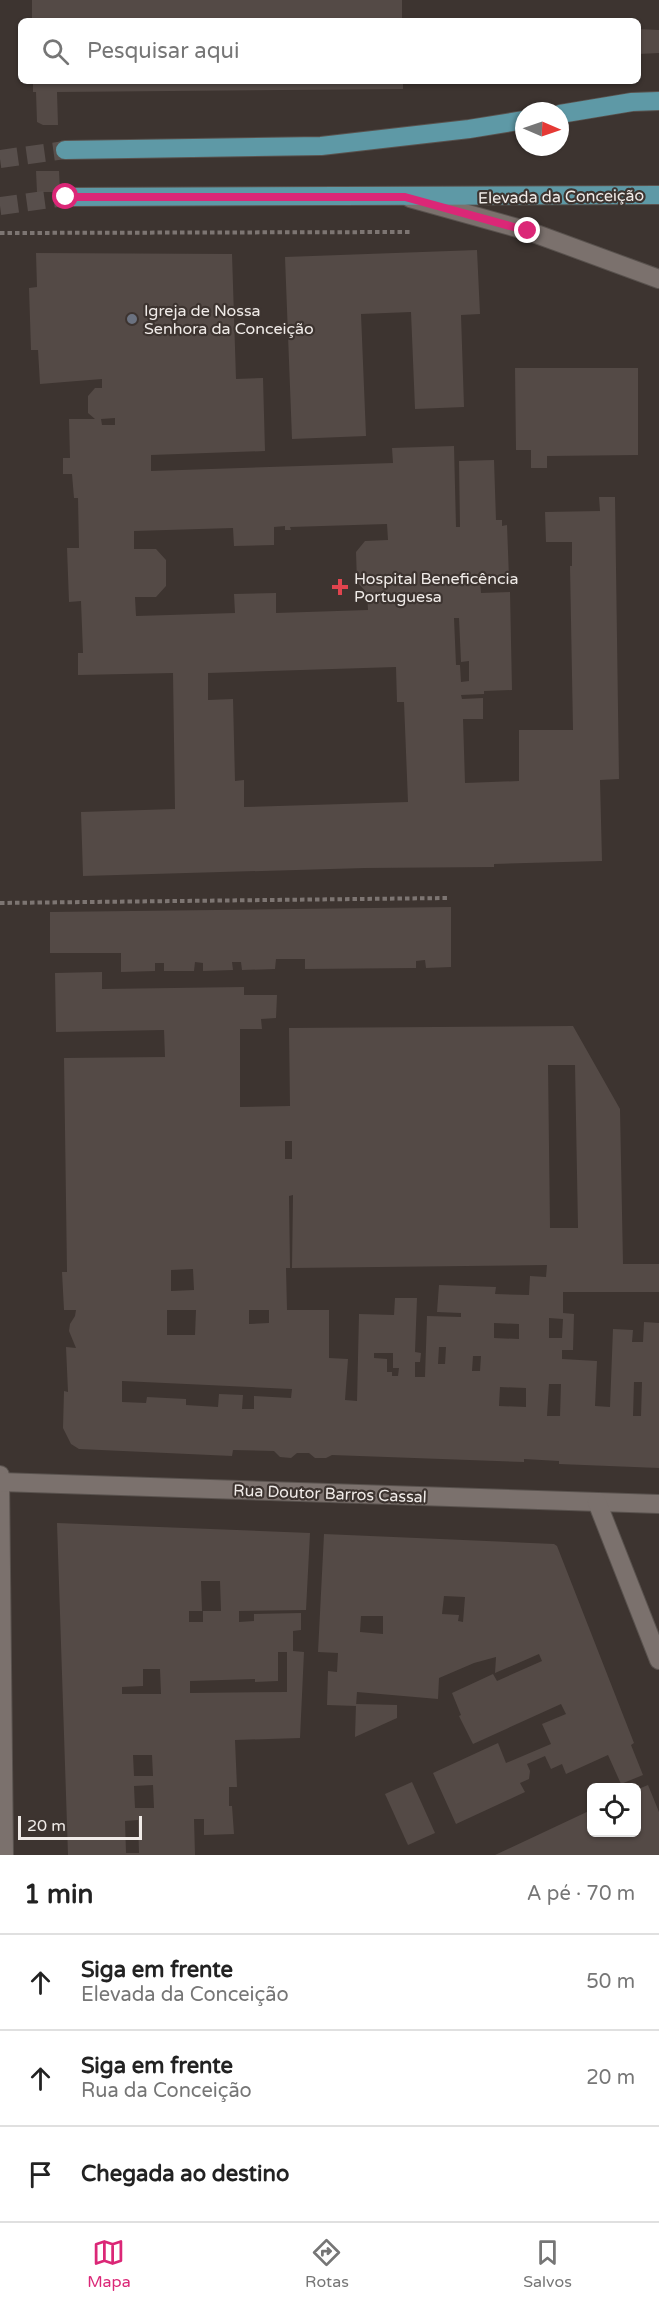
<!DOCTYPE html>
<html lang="pt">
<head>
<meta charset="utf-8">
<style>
  :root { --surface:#fff; --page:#f6f6f6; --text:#222; --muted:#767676; --line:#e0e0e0; --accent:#db2777 }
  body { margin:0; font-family:"Varela Round",sans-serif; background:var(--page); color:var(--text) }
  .controls { position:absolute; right:18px; bottom:18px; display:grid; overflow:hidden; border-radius:9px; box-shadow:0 2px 4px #0004 }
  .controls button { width:54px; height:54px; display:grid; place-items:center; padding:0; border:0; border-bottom:2px solid var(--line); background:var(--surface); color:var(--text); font:30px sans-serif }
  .compass { position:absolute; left:515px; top:102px; width:54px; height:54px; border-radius:50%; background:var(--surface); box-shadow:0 2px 4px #0004; rotate:92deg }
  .scale { position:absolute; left:18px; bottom:15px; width:124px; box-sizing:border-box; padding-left:6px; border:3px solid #f0ebe8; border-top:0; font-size:16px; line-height:21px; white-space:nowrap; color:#f0ebe8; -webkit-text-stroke:4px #3d3430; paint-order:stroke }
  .stop { position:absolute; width:18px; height:18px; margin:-14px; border:4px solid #db2777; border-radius:50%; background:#fff }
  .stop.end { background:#db2777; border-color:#fff; box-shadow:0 2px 6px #0008 }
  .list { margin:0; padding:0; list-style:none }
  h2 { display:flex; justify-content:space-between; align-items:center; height:78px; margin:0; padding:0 24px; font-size:26px }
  h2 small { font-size:20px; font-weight:400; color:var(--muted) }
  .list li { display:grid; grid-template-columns:39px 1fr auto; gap:18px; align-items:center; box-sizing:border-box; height:96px; padding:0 24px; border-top:2px solid var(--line) }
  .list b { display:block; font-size:22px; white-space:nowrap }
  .list p { margin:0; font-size:20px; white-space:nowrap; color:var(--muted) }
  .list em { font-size:20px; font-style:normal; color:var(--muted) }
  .icon { flex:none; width:33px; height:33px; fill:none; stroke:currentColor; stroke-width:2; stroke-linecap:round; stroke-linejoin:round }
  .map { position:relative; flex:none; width:659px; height:1855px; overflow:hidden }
  .search { position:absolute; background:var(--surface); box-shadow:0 2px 4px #0004; left:18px; right:18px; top:18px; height:66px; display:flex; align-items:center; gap:15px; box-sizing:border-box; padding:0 21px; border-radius:9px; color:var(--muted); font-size:22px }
  .sheet { height:366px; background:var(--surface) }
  nav { display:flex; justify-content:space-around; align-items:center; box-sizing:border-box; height:84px; border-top:2px solid var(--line); background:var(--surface); font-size:16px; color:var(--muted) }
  nav a { display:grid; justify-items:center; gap:3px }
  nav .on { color:var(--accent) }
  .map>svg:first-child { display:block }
  .building { fill:#544a46; fill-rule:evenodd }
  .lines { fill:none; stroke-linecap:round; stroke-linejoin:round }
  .primary-tunnel { stroke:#584f4c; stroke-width:18; stroke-dasharray:18 9; stroke-linecap:butt }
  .secondary-casing { stroke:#59524e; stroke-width:20 }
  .primary-casing { stroke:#59524e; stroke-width:20 }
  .path { stroke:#7d7572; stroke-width:4; stroke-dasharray:4.5 3; stroke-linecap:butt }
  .secondary { stroke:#7b716d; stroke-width:18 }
  .primary { stroke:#5e99a6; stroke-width:18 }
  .route { stroke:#db2777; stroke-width:8 }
  .worship-dot { fill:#6b7280; stroke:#3d3430; stroke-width:2 }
  .health-dot { fill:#e0444e; stroke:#3d3430; stroke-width:2 }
  .labels { text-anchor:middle; stroke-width:4.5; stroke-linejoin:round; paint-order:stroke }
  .street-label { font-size:16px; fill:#f0ebe8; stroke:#3d3430 }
  .poi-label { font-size:16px; fill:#f0ebe8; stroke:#3d3430; text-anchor:start }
</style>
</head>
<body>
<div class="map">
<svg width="659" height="1855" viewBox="0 0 659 1855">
  <rect width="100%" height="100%" fill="#3d3430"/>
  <g class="building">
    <rect x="32" y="0" width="370" height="21"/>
    <path d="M 638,29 L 659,30 L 659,53 L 638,54 Z"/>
    <path d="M 33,81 L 403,81 L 403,89 L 57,92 L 58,125 L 43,125 L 37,122 L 36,92 L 33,92 Z"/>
    <path d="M 36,171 L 59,171 L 60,192 L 37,192 Z"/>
    <path d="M 477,250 L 480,314 L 461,315 L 464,407 L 415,409 L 411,312 L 361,314 L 366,436 L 292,439 L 285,257 Z"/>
    <path d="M 36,253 L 232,254 L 236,379 L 263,378 L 265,451 L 151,455 L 151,471 L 393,463 L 392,448 L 454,446 L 456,527 L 460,527 L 459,461 L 494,460 L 496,520 L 502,520 L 502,526 L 507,525 L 509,578 L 480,579 L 481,593 L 510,592 L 512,690 L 484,691 L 484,694 L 461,695 L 462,699 L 483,698 L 483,719 L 463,719 L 465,783 L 519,781 L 519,730 L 573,730 L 570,566 L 572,566 L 572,542 L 546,542 L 545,512 L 600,511 L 599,497 L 615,497 L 619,779 L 600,780 L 602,861 L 494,864 L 494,867 L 365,868 L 83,876 L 81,812 L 175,809 L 173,673 L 78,675 L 78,653 L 83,653 L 81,601 L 69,602 L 67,548 L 79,548 L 78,498 L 74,498 L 72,474 L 63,474 L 63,458 L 70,458 L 69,419 L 95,419 L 88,413 L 88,396 L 95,388 L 102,388 L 102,379 L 40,384 L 38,350 L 31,350 L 29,288 L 37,287 ZM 115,418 L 115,425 L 102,425 L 101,419 ZM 387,524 L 388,540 L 365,541 L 356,552 L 357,582 L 367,593 L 368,610 L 276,613 L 276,593 L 234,594 L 235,613 L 136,616 L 135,597 L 156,597 L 166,586 L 166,560 L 156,549 L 134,549 L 134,531 L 233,528 L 234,546 L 274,545 L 274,527 L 285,526 L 285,530 L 291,530 L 290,527 ZM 454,618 L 459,618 L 461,662 L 469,661 L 469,681 L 461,682 L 460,665 L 456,665 ZM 396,667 L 397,702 L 404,702 L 408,802 L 244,807 L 244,780 L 235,781 L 233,699 L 208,700 L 208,673 Z"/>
    <path d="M 515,368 L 638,368 L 638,455 L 547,456 L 547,468 L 531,468 L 531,450 L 516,450 Z"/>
    <path d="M 451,907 L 451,967 L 426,968 L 425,960 L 416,961 L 416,968 L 305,969 L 305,959 L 276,959 L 275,969 L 242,970 L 241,962 L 232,962 L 233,970 L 203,971 L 203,963 L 195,962 L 194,971 L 164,971 L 164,963 L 155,963 L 155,971 L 121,972 L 121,953 L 50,953 L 50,912 Z"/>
    <path d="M 102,972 L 102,989 L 244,987 L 244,995 L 277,995 L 276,1018 L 261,1019 L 262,1029 L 240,1029 L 240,1107 L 290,1106 L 289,1028 L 573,1026 L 620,1109 L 623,1264 L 659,1264 L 659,1292 L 563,1292 L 563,1313 L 574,1314 L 573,1350 L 562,1350 L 562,1359 L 597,1361 L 595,1406 L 610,1407 L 613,1329 L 633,1330 L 632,1342 L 643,1342 L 644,1322 L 659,1323 L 659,1468 L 559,1464 L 559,1461 L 524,1459 L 524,1462 L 332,1455 L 326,1458 L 315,1458 L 309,1453 L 297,1453 L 291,1458 L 280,1457 L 274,1451 L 233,1450 L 232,1456 L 79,1449 L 71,1444 L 63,1428 L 64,1391 L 68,1392 L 66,1347 L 76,1348 L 69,1331 L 70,1324 L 75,1316 L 76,1310 L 64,1310 L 62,1272 L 67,1272 L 64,1058 L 165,1057 L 164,1030 L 56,1032 L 55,973 ZM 548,1065 L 575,1065 L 578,1228 L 550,1228 ZM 285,1141 L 292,1141 L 292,1159 L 285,1159 ZM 293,1195 L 292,1268 L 547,1265 L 546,1277 L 530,1276 L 529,1295 L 495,1294 L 496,1287 L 439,1285 L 437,1312 L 461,1313 L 461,1317 L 427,1316 L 425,1377 L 415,1377 L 415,1362 L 420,1362 L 421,1353 L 415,1352 L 417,1298 L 395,1298 L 394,1315 L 359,1314 L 357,1401 L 345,1400 L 348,1359 L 329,1358 L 329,1310 L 287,1310 L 286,1268 L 290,1268 L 289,1196 ZM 193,1269 L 194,1290 L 171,1291 L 171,1270 ZM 167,1310 L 196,1310 L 195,1335 L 167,1335 ZM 249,1310 L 269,1310 L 269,1323 L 249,1324 ZM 549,1318 L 563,1319 L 562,1338 L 549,1338 ZM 494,1323 L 519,1324 L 519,1339 L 494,1338 ZM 439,1347 L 446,1347 L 445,1364 L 438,1364 ZM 374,1353 L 393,1353 L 393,1368 L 399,1368 L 398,1376 L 392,1376 L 392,1372 L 387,1372 L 387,1359 L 374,1358 ZM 473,1356 L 481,1356 L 480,1371 L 472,1371 ZM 122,1381 L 292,1389 L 291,1398 L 254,1396 L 254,1409 L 242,1409 L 243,1395 L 219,1394 L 218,1407 L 186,1405 L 186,1399 L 147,1397 L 146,1403 L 122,1402 ZM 634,1382 L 642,1382 L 641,1416 L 633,1416 ZM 549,1384 L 561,1384 L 560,1416 L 547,1416 ZM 500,1387 L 526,1388 L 526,1407 L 499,1406 Z"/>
    <path d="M 57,1523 L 310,1533 L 306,1610 L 239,1611 L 239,1622 L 254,1621 L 254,1614 L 301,1613 L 301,1630 L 293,1631 L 293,1651 L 304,1652 L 300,1738 L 235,1740 L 237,1787 L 229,1787 L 229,1806 L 232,1806 L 234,1834 L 204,1835 L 204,1819 L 194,1819 L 195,1855 L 68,1855 ZM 201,1581 L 220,1581 L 221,1611 L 203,1611 L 203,1622 L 189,1622 L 189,1611 L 202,1611 ZM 278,1652 L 287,1652 L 287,1692 L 190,1693 L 190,1681 L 255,1679 L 255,1682 L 278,1681 ZM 143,1669 L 160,1669 L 161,1694 L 122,1694 L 122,1687 L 143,1686 ZM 133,1755 L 152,1755 L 153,1776 L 134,1776 ZM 153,1785 L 154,1808 L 135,1808 L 134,1786 ZM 138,1820 L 139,1853 L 126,1853 L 125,1821 Z"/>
    <path d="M 324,1534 L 554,1544 L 557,1546 L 634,1743 L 631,1745 L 643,1775 L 621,1784 L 608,1755 L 566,1774 L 562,1764 L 551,1769 L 545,1756 L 527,1764 L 530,1771 L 529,1779 L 520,1783 L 525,1792 L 456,1824 L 433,1773 L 498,1743 L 506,1763 L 551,1744 L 542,1724 L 566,1714 L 561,1704 L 473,1744 L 459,1716 L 461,1715 L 452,1693 L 493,1674 L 497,1681 L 542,1661 L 539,1654 L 495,1673 L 496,1657 L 474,1663 L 439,1678 L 438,1699 L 357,1692 L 356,1706 L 327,1705 L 328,1671 L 337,1672 L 338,1653 L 318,1652 ZM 444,1596 L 465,1597 L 463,1622 L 458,1621 L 459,1615 L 442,1614 ZM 361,1616 L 383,1616 L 383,1634 L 360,1632 Z"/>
    <path d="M 356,1704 L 397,1705 L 397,1718 L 355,1737 Z"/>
    <path d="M 412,1782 L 435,1833 L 408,1845 L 385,1794 Z"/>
    <path d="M 648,1785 L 659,1812 L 659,1855 L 495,1855 L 591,1810 L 591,1833 L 636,1833 L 636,1790 Z"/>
  </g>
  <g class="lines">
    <g class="primary-tunnel">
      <path d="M 0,159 L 65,150"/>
      <path d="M 0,206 L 66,197"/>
    </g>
    <defs>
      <g id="secondary">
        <path d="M 410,198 L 528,231 L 659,279"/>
        <path d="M 0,1475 L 4,1855"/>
        <path d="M 0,1482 L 659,1504"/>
        <path d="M 597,1502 L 659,1660"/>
      </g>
      <g id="primary">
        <path d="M 560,114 L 632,102 L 659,101"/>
        <path d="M 65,150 L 321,146 L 469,129 L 524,120"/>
        <path d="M 66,197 L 659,195"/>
      </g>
    </defs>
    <use href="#secondary" class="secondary-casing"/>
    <use href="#primary" class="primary-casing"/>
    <g class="path">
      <path d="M 0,233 L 410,232"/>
      <path d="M 0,903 L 449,898"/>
    </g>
    <use href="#secondary" class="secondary"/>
    <use href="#primary" class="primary"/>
  </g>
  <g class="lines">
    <path class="route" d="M 66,197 L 405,197 L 528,231"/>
  </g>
  <circle class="worship-dot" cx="132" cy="319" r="6"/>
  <path class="health-dot" d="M337 578h6v6h6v6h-6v6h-6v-6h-6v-6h6z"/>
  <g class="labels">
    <g class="street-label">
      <text transform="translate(561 196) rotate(-1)" y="6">Elevada da Conceição</text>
      <text transform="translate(330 1493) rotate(2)" y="6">Rua Doutor Barros Cassal</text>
    </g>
    <g class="poi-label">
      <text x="144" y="316">Igreja de Nossa<tspan x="144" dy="18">Senhora da Conceição</tspan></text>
      <text x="354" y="584">Hospital Beneficência<tspan x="354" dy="18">Portuguesa</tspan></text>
    </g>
  </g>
</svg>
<div class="controls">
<button><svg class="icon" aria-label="locate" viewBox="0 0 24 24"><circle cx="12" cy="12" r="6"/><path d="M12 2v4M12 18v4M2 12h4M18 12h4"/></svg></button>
</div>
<svg class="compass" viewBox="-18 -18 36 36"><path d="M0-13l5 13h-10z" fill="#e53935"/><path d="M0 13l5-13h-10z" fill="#767676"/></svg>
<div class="scale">20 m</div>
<div class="stop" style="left:66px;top:197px"></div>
<div class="stop end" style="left:528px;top:231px"></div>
<div class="search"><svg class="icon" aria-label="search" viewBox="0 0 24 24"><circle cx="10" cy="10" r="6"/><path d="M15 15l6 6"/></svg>Pesquisar aqui</div>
</div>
<section class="sheet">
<h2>1 min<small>A pé · 70 m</small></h2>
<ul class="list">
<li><svg class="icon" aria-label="ahead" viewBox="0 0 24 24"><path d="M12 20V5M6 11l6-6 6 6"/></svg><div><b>Siga em frente</b><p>Elevada da Conceição</p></div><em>50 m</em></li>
<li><svg class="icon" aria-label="ahead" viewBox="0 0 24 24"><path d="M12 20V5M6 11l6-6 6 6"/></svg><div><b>Siga em frente</b><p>Rua da Conceição</p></div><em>20 m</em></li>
<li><svg class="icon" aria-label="arrive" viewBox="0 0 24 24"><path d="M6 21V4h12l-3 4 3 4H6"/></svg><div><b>Chegada ao destino</b></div></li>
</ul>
</section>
<nav>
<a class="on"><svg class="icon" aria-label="map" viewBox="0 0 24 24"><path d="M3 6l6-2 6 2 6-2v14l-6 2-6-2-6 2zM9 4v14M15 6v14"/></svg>Mapa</a>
<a><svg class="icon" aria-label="directions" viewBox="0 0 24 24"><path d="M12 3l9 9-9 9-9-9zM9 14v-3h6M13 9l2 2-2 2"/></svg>Rotas</a>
<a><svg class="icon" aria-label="saved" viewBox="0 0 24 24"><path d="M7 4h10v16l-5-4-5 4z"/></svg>Salvos</a>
</nav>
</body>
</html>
